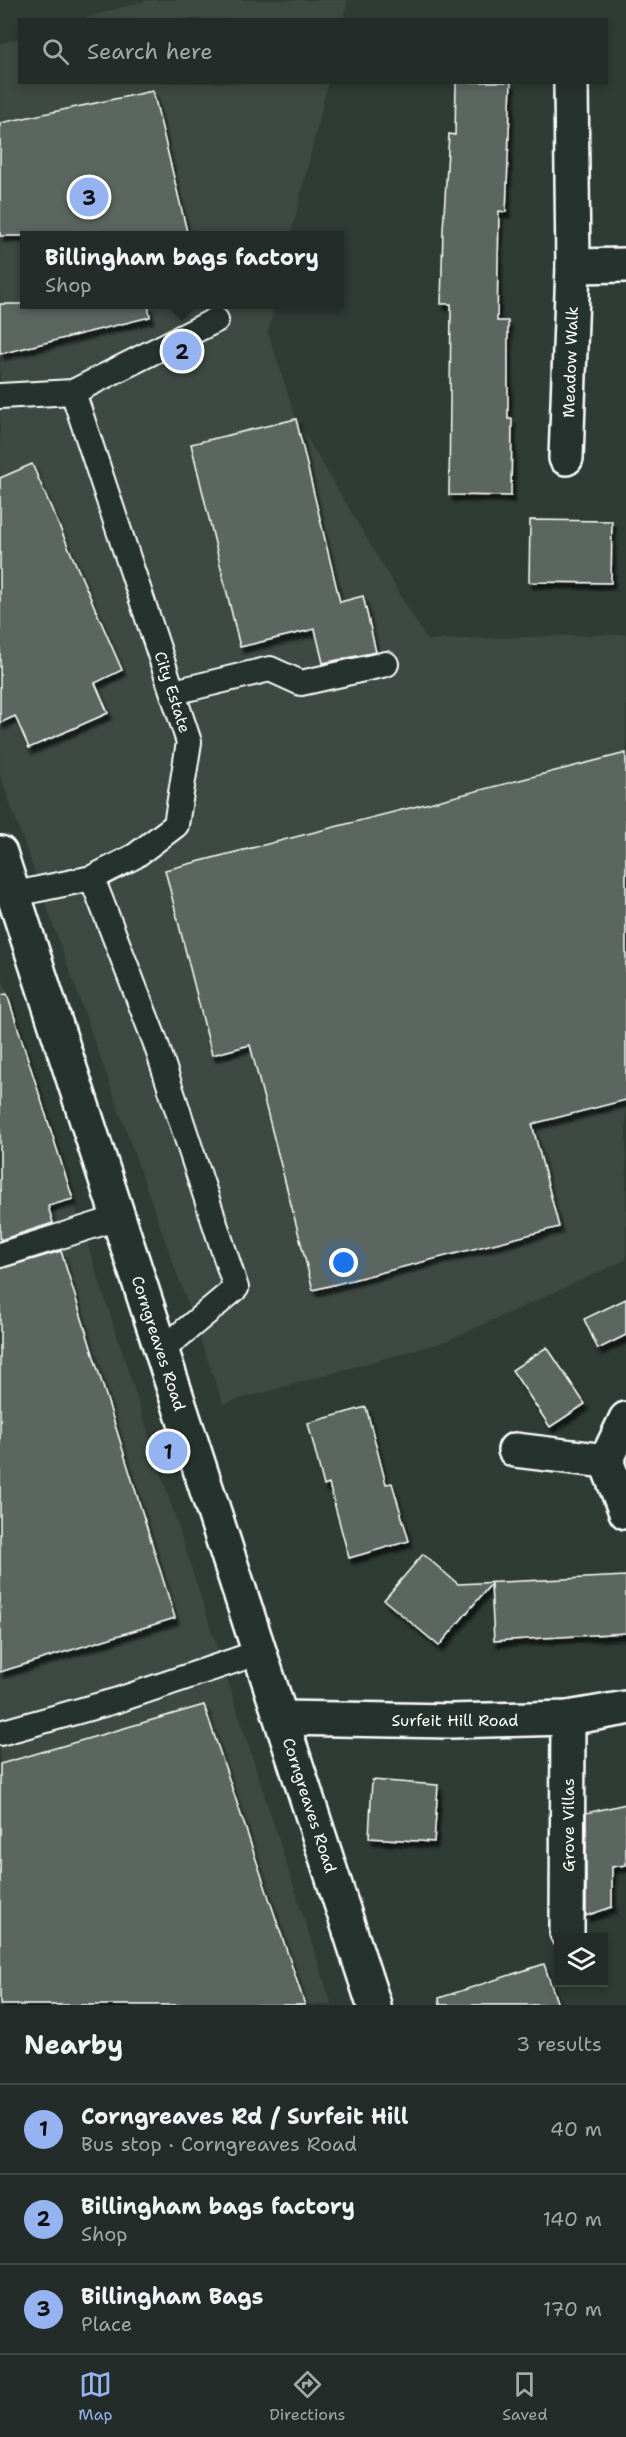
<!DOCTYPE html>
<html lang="en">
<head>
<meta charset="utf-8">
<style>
  :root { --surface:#232c28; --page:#2b3430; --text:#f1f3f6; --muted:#a3a7a8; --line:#404845; --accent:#95b2f1 }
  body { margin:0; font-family:"Shantell Sans",sans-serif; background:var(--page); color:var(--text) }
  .controls { position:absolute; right:18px; bottom:18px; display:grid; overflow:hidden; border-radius:0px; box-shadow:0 3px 9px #0003 }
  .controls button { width:54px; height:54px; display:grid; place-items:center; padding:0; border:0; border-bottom:2px solid var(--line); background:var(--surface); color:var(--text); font:30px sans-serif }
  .you { position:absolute; left:344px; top:1263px; width:21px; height:21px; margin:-15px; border:4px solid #fff; border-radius:50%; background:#1a73e8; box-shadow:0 0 0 9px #1a73e833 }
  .badge { display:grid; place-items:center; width:39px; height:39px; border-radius:50%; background:var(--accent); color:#111; font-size:20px; font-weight:700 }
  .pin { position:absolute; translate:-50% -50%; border:3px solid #fff; box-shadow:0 2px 6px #0006 }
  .popup { position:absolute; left:20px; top:231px; width:324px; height:78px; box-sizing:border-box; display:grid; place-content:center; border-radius:0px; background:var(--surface); filter:drop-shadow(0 2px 4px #0005); font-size:20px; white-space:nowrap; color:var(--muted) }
  .popup b { font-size:22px; color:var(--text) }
  .popup::after { content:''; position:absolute; left:50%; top:100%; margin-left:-12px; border:12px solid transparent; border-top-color:var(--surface) }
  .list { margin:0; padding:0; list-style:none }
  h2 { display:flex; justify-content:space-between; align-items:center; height:78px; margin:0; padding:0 24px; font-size:26px }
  h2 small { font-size:20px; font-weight:400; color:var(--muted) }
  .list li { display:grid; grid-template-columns:39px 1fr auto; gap:18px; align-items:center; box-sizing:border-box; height:90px; padding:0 24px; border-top:2px solid var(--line) }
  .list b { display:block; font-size:22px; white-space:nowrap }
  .list p { margin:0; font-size:20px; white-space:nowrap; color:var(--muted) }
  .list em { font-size:20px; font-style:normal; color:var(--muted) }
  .icon { flex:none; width:33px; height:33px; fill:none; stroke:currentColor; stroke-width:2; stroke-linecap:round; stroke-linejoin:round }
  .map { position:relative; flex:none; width:626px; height:2005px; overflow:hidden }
  .search { position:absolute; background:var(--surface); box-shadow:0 3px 9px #0003; left:18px; right:18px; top:18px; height:66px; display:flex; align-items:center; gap:15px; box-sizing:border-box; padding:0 21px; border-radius:0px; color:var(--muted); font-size:22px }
  .sheet { height:348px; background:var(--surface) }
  nav { display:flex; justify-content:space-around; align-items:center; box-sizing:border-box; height:84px; border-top:2px solid var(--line); background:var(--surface); font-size:16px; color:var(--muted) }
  nav a { display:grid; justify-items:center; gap:3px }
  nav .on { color:var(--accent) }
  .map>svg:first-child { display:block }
  .built { fill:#3c4842 }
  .building { fill:#5b6661; stroke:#fff; stroke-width:1.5; filter:url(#shadow) }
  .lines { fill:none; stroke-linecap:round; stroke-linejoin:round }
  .service-casing { stroke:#fff; stroke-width:28 }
  .minor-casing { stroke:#fff; stroke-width:38 }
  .tertiary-casing { stroke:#fff; stroke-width:38 }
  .service { stroke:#26332d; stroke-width:24 }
  .minor { stroke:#26332d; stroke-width:33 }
  .tertiary { stroke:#26332d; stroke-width:33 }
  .labels { text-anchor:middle; stroke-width:5; stroke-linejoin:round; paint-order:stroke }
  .street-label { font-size:16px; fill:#fff; stroke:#26332d }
</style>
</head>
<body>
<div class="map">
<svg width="626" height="2005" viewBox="0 0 626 2005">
  <defs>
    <filter id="shadow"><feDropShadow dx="3.5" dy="6" stdDeviation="1.5" flood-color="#0009"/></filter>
  </defs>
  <rect width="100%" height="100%" fill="#2f3b35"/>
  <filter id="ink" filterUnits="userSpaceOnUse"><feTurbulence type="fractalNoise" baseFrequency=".0167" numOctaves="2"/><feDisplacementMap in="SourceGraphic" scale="12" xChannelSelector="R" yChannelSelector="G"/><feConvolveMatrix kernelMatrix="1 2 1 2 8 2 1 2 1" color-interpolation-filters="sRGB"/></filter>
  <g filter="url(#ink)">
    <g class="built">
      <path d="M 147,0 L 348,0 L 343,19 L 82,19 Z"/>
      <path d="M 19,38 L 20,82 L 328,83 L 291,235 L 24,236 L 24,304 L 275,305 L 268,332 L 296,419 L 427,640 L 626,634 L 626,1260 L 447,1341 L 223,1404 L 0,775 L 0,44 Z"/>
      <path d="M 0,971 L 73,1199 L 332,2005 L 0,2005 Z"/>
    </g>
    <g class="building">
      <path d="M 456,82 L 511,82 L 506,212 L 499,211 L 497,321 L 508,321 L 508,419 L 512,419 L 511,496 L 449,495 L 451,304 L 441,304 L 443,230 L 449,134 L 455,135 Z"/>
      <path d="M 153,91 L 188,236 L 0,236 L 0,123 Z"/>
      <path d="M 0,304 L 148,304 L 150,317 L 0,354 Z"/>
      <path d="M 296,419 L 340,602 L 363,596 L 376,652 L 323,663 L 315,629 L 240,647 L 191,444 Z"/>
      <path d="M 32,464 L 122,670 L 95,683 L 108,713 L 29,748 L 15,716 L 0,723 L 0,478 Z"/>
      <path d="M 530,520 L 612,521 L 611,583 L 529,582 Z"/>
      <path d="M 626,753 L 626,1100 L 532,1124 L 559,1227 L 313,1290 L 250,1045 L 212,1055 L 165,870 Z"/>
      <path d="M 7,994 L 73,1199 L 48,1206 L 53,1223 L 0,1240 L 0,995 Z"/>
      <path d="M 61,1251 L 175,1618 L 0,1672 L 0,1269 Z"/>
      <path d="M 626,1299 L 626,1335 L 598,1349 L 584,1319 Z"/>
      <path d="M 547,1347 L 585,1404 L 550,1427 L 512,1370 Z"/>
      <path d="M 366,1407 L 386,1484 L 392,1483 L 409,1541 L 349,1558 L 329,1484 L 324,1486 L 308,1423 Z"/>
      <path d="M 423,1554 L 458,1584 L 626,1576 L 626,1633 L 494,1641 L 491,1584 L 439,1646 L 384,1600 Z"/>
      <path d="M 204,1705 L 305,2005 L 0,2005 L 0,1764 Z"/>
      <path d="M 372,1780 L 438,1785 L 434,1842 L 369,1838 Z"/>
      <path d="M 626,1804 L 626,1865 L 612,1867 L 612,1907 L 586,1916 L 586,1813 Z"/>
      <path d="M 544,1964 L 558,2005 L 440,2005 L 439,1998 Z"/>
    </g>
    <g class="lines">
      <defs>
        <g id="service">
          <path d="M 0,396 L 73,392 L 216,320"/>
          <path d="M 174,692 L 270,669 L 301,683 L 386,664"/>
          <path d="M 92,878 L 155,1041 L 236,1288 L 162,1350"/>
          <path d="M 15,894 L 92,878 L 135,856 L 176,825 L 189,742 L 73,392"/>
          <path d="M 0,1255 L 118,1218"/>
          <path d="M 0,1733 L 118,1700 L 260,1652"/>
        </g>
        <g id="minor">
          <path d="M 573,266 L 626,265"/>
          <path d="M 566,458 L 573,266 L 571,82"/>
          <path d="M 515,1450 L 606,1461 L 626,1419"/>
          <path d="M 606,1461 L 626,1512"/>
          <path d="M 567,1932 L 568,1718"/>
        </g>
        <g id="tertiary">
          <path d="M 0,853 L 374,2005"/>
          <path d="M 282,1718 L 450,1721 L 568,1718 L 626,1708"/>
        </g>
      </defs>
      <use href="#service" class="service-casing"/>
      <use href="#minor" class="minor-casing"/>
      <use href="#tertiary" class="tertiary-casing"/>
      <use href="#service" class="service"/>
      <use href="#minor" class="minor"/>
      <use href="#tertiary" class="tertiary"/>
    </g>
  </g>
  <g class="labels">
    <g class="street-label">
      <text transform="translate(570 362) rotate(-88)" y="6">Meadow Walk</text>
      <text transform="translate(173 692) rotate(72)" y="6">City Estate</text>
      <text transform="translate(159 1343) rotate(72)" y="6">Corngreaves Road</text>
      <text x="455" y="1726">Surfeit Hill Road</text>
      <text transform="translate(310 1805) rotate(72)" y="6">Corngreaves Road</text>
      <text transform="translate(568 1825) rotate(-90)" y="6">Grove Villas</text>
    </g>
  </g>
</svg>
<div class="controls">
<button><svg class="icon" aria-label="layers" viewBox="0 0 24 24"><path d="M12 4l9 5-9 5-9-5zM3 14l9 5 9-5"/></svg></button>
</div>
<div class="you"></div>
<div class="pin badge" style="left:168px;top:1451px">1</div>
<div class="pin badge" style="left:182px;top:351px">2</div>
<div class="popup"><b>Billingham bags factory</b>Shop</div>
<div class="pin badge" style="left:89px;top:197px">3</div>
<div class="search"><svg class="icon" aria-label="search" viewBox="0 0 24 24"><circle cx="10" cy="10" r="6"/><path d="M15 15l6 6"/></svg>Search here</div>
</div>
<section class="sheet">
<h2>Nearby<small>3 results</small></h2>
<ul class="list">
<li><span class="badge">1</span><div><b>Corngreaves Rd / Surfeit Hill</b><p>Bus stop · Corngreaves Road</p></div><em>40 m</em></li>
<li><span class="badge">2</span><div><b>Billingham bags factory</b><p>Shop</p></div><em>140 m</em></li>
<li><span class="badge">3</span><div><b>Billingham Bags</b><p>Place</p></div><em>170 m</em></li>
</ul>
</section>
<nav>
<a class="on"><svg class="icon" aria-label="map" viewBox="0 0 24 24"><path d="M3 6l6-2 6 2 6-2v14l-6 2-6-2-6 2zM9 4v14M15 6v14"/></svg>Map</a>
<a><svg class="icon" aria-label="directions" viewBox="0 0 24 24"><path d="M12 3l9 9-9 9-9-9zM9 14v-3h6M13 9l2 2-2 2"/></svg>Directions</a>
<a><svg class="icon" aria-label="saved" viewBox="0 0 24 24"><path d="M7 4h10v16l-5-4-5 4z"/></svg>Saved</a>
</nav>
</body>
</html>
